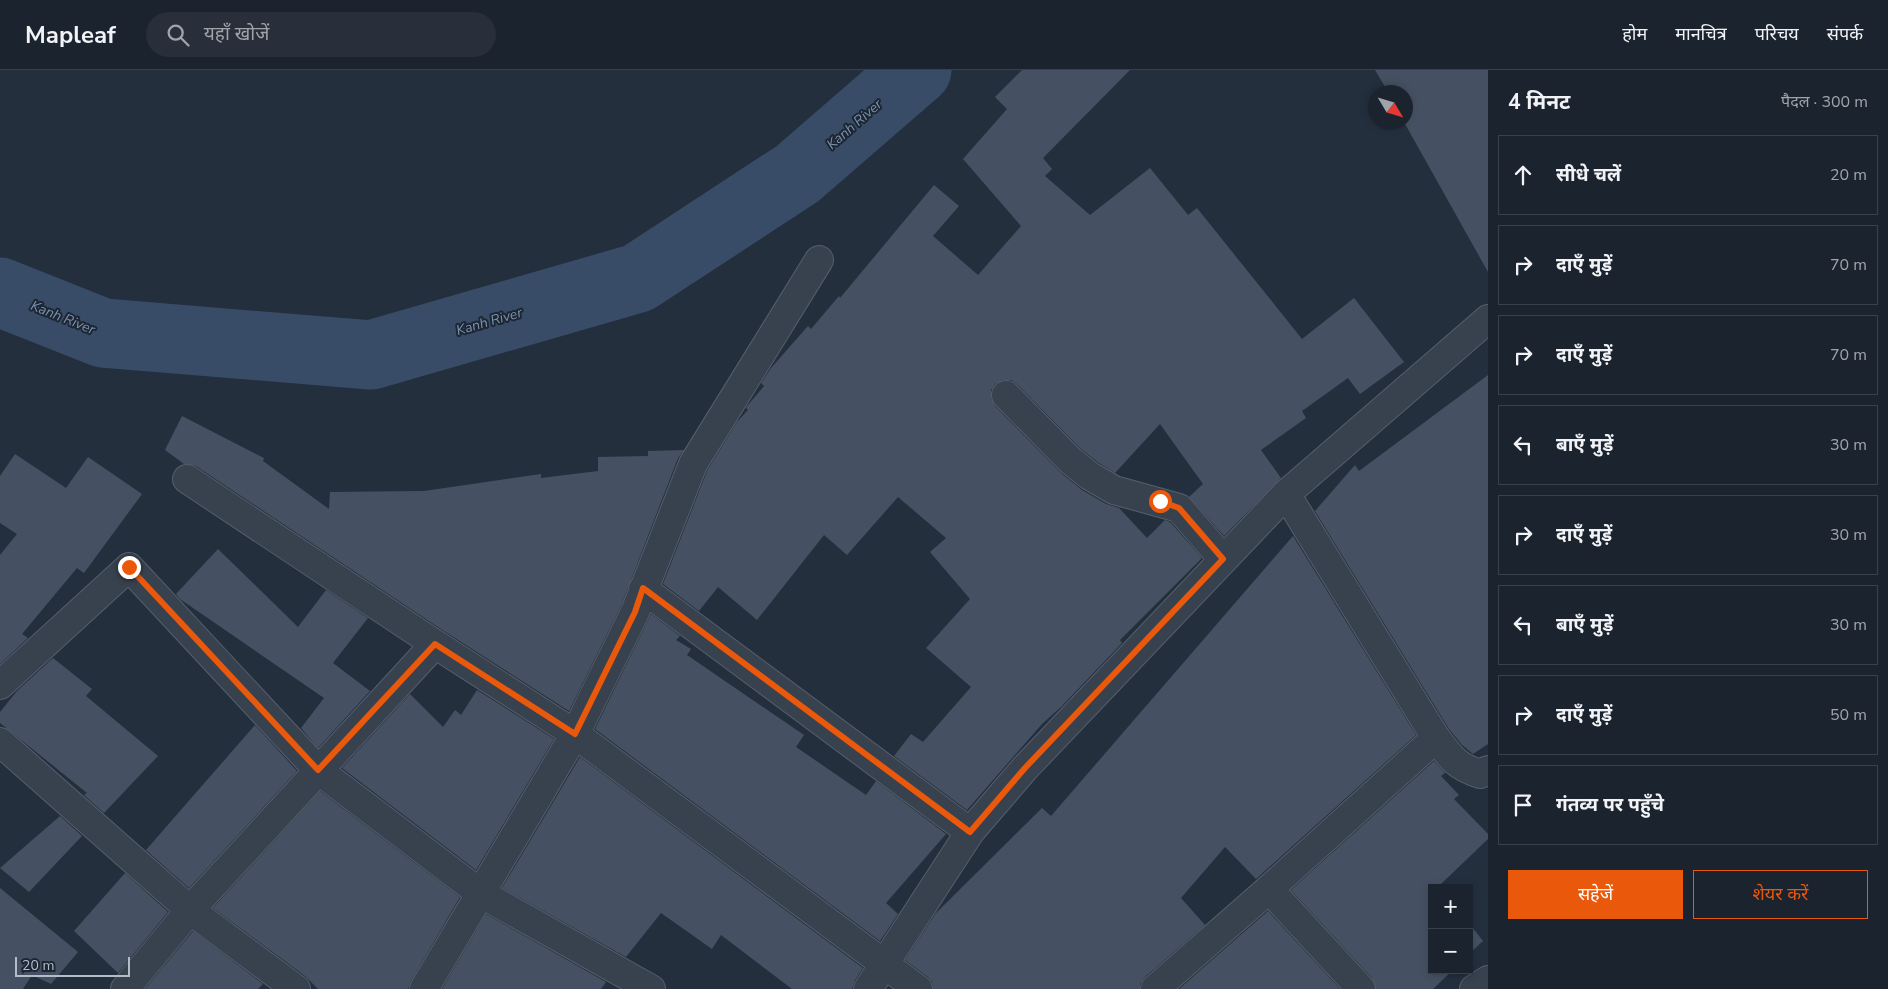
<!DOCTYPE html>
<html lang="hi">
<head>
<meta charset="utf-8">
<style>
  :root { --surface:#1b232e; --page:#282f3a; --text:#f1f3f6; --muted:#a0a4aa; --line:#39404a; --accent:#ea580c }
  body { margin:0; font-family:"Nunito Sans","Noto Sans Devanagari",sans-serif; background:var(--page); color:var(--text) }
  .controls { position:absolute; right:15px; bottom:15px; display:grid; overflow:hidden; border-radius:0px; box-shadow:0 2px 8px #0003 }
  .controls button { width:45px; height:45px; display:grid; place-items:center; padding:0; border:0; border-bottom:1px solid var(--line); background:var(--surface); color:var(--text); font:25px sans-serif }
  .compass { position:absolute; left:1368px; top:15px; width:45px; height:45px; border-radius:50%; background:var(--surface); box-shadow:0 2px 8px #0003; rotate:128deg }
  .scale { position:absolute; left:15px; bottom:12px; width:115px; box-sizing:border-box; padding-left:5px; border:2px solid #b4bcc9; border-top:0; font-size:14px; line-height:18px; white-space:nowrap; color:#b4bcc9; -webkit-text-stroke:4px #1d2633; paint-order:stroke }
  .stop { position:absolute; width:15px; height:15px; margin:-11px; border:4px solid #ea580c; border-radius:50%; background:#fff }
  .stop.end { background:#ea580c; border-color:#fff; box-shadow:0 1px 5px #0008 }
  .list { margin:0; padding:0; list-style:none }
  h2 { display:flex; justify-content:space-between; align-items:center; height:65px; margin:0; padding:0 20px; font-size:21px }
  h2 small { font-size:16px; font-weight:400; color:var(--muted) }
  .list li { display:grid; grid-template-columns:32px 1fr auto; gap:15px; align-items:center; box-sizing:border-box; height:80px; margin:0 10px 10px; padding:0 10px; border:1px solid var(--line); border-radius:0px }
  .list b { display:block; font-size:19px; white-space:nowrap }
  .list em { font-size:16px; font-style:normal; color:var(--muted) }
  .actions { display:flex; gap:10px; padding:15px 20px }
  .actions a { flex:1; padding:11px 0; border:1px solid var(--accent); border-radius:0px; text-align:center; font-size:18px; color:var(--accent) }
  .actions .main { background:var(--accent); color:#fff }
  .icon { flex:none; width:28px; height:28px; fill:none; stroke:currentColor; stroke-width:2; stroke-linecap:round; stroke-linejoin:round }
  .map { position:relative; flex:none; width:1488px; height:919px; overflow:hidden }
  header { display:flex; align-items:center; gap:30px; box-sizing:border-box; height:70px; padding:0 25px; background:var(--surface); border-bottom:1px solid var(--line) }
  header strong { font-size:24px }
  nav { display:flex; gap:28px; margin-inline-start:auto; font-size:18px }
  .search { width:350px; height:45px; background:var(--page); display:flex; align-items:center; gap:12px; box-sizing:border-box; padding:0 18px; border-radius:28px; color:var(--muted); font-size:19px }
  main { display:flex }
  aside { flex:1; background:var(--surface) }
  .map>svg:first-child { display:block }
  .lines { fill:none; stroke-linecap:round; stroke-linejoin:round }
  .river { stroke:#394c67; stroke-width:69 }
  .building { fill:#455162 }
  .minor-casing { stroke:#565f6c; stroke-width:30 }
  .tertiary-casing { stroke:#565f6c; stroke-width:30 }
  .minor { stroke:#38414e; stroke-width:28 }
  .tertiary { stroke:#38414e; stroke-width:28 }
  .route { stroke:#ea580c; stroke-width:6 }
  .labels { text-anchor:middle; stroke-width:4; stroke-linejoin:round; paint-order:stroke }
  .water-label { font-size:14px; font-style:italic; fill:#7c92b1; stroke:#1d2633 }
</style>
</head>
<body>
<header>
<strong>Mapleaf</strong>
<div class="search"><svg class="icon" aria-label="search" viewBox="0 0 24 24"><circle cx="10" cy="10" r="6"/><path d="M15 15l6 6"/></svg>यहाँ खोजें</div>
<nav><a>होम</a><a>मानचित्र</a><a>परिचय</a><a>संपर्क</a></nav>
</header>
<main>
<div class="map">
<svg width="1488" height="919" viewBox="0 0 1488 919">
  <rect width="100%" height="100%" fill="#242f3e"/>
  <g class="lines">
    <path class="river" d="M 0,222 L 103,263 L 371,285 L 638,208 L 797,104 L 917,0"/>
  </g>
  <g class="building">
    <path d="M 1022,0 L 1130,0 L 1043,88 L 1052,99 L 1045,106 L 1090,145 L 1150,98 L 1188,145 L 1197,138 L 1302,269 L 1354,228 L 1404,292 L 1360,324 L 1348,308 L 1302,341 L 1306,348 L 1261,380 L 1281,408 L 1224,466 L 1189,427 L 1203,414 L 1160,354 L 1115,403 L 1099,393 L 1081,379 L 1017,314 L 1011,310 L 1003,310 L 995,314 L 991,320 L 991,328 L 995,336 L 1061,403 L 1082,420 L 1106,434 L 1119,438 L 1147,468 L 1165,450 L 1170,452 L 1202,488 L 1120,570 L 1122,573 L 1061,637 L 1042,654 L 967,740 L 894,686 L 911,664 L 923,672 L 971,617 L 926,578 L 970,529 L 930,482 L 946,468 L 898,427 L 847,485 L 824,465 L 757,550 L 718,517 L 699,541 L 663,514 L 707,401 L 737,352 L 748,340 L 746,338 L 748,335 L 764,316 L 761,313 L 771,298 L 808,256 L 811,259 L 839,226 L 840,228 L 934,115 L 959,136 L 933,166 L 978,205 L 1021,156 L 963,89 L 1007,39 L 995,27 Z"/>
    <path d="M 1375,0 L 1488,0 L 1488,202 L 1404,52 L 1406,22 L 1388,22 Z"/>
    <path d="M 1488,305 L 1488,674 L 1473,684 L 1462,675 L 1449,659 L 1315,441 L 1355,395 L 1359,401 Z"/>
    <path d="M 182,346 L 264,388 L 263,391 L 329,439 L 330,422 L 424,421 L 541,404 L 541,408 L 598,401 L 598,387 L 648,386 L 648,381 L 684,380 L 678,388 L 621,536 L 569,641 L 444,561 L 196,396 L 184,394 L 165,380 Z"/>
    <path d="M 15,384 L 66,418 L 88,387 L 142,424 L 84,503 L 77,498 L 22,564 L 28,568 L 0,594 L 0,485 L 17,464 L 0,453 L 0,406 Z"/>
    <path d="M 1293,466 L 1416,665 L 1256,809 L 1225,777 L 1181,828 L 1205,855 L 1145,907 L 1140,914 L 1140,919 L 933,919 L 932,912 L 928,907 L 905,890 L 936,843 L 1042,738 L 1051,746 Z"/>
    <path d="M 218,479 L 298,557 L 326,520 L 368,548 L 333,593 L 370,621 L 318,678 L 301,658 L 324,628 L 180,529 L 176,524 Z"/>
    <path d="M 651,544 L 680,566 L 676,570 L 691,579 L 687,585 L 804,665 L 796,677 L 866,725 L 876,711 L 946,764 L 886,833 L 898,844 L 880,871 L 595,659 Z"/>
    <path d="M 53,588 L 92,619 L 86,626 L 158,686 L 104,743 L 84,725 L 87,723 L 0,653 L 0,642 L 17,621 Z"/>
    <path d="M 477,620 L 554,669 L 476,800 L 342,698 L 410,624 L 443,657 L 455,640 L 461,645 Z"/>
    <path d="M 255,655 L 297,701 L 189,818 L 146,780 Z"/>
    <path d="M 580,687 L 863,898 L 855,910 L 852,919 L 792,919 L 721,865 L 712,879 L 661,843 L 626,887 L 502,818 Z"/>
    <path d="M 1434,691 L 1445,703 L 1441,706 L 1459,725 L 1454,729 L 1488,764 L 1488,769 L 1441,814 L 1444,818 L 1432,818 L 1432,900 L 1453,900 L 1433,919 L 1376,919 L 1372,908 L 1291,820 Z"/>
    <path d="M 320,721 L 460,827 L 411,911 L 408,919 L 318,919 L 305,906 L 213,838 Z"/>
    <path d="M 60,746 L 82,766 L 29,822 L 0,798 Z"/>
    <path d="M 125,803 L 168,842 L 118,903 L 74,861 Z"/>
    <path d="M 0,818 L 78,882 L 51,914 L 32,905 L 23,919 L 0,919 Z"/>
    <path d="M 1268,841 L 1340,919 L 1179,919 Z"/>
    <path d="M 486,844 L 606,912 L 601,919 L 442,919 Z"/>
    <path d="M 1469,853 L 1483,871 L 1469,884 Z"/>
    <path d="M 193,861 L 263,914 L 258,919 L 145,919 Z"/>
  </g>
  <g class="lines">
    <defs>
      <g id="minor">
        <path d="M 1006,325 L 1071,391 L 1090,406 L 1114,420 L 1179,438 L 1223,489"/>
        <path d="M 187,409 L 435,574 L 575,664 L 918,919"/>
        <path d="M 1286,424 L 1436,668 C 1451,688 1456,696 1480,704 L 1488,700"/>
        <path d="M 643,519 L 970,762"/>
        <path d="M 0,615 L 129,497 L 318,700 L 480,823 L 651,919"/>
        <path d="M 0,672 L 190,840 L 296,919"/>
        <path d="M 1269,819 L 1361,919"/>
        <path d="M 125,919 L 190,840 L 435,574"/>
        <path d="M 424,919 L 575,664 L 635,542 L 693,394 L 819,190"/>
        <path d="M 868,919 L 970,762 L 1025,698 L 1286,424 L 1488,249"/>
        <path d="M 1155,919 L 1269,819 L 1436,668"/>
      </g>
      <path id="tertiary" d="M 1474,919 L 1488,910"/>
    </defs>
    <use href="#minor" class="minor-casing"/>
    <use href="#tertiary" class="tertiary-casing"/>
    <use href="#minor" class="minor"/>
    <use href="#tertiary" class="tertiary"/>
  </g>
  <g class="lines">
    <path class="route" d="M 129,497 L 318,700 L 435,574 L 575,664 L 635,542 L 643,518 L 970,762 L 1025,698 L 1223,489 L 1179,438 L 1160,431"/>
  </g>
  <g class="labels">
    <g class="water-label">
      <text transform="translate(854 54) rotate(-41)" y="5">Kanh River</text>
      <text transform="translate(63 247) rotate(22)" y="5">Kanh River</text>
      <text transform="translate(489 251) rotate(-16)" y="5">Kanh River</text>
    </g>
  </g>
</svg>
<div class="controls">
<button>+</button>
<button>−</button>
</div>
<svg class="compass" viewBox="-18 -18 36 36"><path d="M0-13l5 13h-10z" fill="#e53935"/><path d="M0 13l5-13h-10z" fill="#a0a4aa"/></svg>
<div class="scale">20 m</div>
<div class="stop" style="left:1160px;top:431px"></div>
<div class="stop end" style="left:129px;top:497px"></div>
</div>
<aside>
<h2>4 मिनट<small>पैदल · 300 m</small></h2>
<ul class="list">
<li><svg class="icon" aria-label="ahead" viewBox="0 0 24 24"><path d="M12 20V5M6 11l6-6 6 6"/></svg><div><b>सीधे चलें</b></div><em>20 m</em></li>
<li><svg class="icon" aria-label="right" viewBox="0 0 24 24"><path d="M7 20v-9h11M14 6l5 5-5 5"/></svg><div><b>दाएँ मुड़ें</b></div><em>70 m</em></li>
<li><svg class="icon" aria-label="right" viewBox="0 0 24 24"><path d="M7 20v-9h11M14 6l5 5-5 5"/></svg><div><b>दाएँ मुड़ें</b></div><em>70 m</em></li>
<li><svg class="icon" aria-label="left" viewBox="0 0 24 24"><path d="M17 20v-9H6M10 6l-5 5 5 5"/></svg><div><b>बाएँ मुड़ें</b></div><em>30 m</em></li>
<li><svg class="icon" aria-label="right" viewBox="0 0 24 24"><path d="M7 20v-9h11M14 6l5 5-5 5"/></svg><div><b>दाएँ मुड़ें</b></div><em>30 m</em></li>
<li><svg class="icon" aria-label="left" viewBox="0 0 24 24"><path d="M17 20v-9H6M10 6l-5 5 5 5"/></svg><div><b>बाएँ मुड़ें</b></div><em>30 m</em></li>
<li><svg class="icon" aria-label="right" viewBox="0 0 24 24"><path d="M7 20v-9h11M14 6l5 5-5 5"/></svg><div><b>दाएँ मुड़ें</b></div><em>50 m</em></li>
<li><svg class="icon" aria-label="arrive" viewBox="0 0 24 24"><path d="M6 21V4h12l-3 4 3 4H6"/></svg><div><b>गंतव्य पर पहुँचे</b></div></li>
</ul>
<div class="actions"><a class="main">सहेजें</a><a>शेयर करें</a></div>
</aside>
</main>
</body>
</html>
